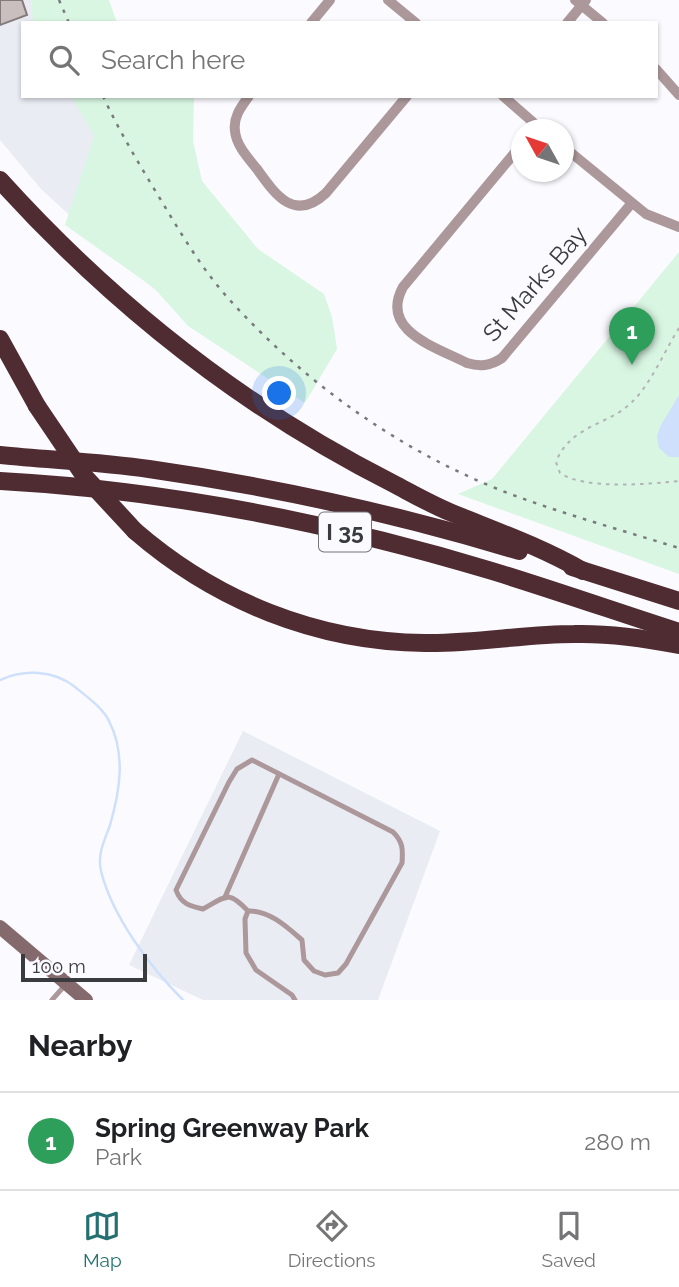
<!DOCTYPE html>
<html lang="en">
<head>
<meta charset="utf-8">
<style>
  :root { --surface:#fff; --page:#f2f2f2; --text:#202124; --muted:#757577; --line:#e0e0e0; --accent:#247071 }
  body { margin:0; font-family:Raleway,sans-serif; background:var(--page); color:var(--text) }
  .compass { position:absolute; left:511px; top:119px; width:63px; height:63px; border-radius:50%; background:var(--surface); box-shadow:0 2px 5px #0004; rotate:310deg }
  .scale { position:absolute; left:21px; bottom:18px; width:126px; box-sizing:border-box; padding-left:7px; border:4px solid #3a3b3e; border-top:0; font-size:19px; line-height:24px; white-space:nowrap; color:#3a3b3e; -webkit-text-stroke:5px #fbfbff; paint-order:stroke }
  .you { position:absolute; left:280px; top:394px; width:24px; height:24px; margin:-18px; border:5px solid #fff; border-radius:50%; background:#1a73e8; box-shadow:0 0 0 10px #1a73e833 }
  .badge { display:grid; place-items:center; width:46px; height:46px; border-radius:50%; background:var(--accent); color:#fff; font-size:23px; font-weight:700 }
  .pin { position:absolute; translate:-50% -58px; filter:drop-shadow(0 2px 4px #0008) }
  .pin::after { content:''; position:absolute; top:37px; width:24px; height:21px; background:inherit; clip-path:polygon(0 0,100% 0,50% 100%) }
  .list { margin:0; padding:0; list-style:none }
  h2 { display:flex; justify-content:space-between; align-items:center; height:91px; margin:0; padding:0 28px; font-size:30px }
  h2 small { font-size:23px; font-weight:400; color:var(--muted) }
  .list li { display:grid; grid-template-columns:46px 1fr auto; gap:21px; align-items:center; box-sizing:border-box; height:98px; padding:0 28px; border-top:2px solid var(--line) }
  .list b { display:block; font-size:26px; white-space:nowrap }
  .list p { margin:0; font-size:23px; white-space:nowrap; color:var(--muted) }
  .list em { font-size:23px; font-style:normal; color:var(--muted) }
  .icon { flex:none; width:38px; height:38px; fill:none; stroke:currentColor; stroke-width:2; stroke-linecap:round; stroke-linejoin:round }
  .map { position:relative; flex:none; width:679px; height:1000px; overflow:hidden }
  .search { position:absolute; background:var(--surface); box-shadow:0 2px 5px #0004; left:21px; right:21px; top:21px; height:77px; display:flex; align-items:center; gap:18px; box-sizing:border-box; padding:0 24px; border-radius:0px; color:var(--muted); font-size:26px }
  .sheet { height:189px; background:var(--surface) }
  nav { display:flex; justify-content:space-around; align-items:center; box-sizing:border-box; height:98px; border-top:2px solid var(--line); background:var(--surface); font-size:19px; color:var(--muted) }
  nav a { display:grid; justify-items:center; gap:4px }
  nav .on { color:var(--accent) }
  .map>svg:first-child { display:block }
  .built { fill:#eaecf4 }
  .green { fill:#d9f6e2 }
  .water { fill:#cfe0fc }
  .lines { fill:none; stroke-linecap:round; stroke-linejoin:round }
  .stream { stroke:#cfe0fc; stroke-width:2.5 }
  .building { fill:#c9bfbe; stroke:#837a79; stroke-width:2 }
  .path { stroke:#b2b3b6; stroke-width:2; stroke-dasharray:3.5 5; stroke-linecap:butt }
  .lane { stroke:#ac989a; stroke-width:5 }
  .street { stroke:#ac989a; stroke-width:10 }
  .secondary { stroke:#84696d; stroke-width:14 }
  .highway { stroke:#4f2c32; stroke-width:18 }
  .rail { stroke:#797a7d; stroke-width:2.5; stroke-dasharray:3.5 7; stroke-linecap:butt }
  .highway-bridge { stroke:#4f2c32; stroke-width:18 }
  .labels { text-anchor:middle; stroke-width:6; stroke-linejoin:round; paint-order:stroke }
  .shield { fill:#fbfbff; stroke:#747578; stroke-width:2 }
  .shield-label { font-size:23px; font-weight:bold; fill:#3a3b3e }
  .street-label { font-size:24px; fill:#3a3b3e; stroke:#fbfbff }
</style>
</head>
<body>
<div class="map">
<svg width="679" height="1000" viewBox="0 0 679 1000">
  <rect width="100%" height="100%" fill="#fbfbff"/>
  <g class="built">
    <path d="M 0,0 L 72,0 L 81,23 L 23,23 L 23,96 L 115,96 L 169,301 L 114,256 L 41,189 L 0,140 Z"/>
    <path d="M 243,731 L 440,831 L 378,1000 L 203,1000 L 129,965 Z"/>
  </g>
  <g class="green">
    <path d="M 31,0 L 109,0 L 117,23 L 33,23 Z"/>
    <path d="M 71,96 L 194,96 L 193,141 L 202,181 L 258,249 L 324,294 L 332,317 L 337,349 L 305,403 L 188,326 L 154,288 L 65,225 L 94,136 Z"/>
    <path d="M 679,252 L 679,574 L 458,494 L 492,479 Z"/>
  </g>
  <path class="water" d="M 679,395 L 679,457 L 669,457 L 659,448 L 657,436 L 661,425 Z"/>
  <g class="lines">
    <path class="stream" d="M 0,680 C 24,669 54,670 75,687 C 87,697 102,707 109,721 C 126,754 120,791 110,825 C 105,840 97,853 101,871 C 112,916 150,967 183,1000"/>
  </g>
  <path class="building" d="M 0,0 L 22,0 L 27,15 L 0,25 Z"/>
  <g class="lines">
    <path class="path" d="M 679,328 C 665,350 651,384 632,402 C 610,425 570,425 556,462 L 560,473 C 584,490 650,484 679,481"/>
    <g class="lane">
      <path d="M 252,760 L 393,832 C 403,842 403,849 402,863 L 346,964 L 338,973 L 325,975 L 314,971 L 304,960 L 302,940 C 287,927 269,910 248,911 C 228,890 227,896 203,909 C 190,906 181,904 176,890 L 229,782 L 237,769 Z"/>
      <path d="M 225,897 L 279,774"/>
      <path d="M 248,911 L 245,919 L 246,953 L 256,970 L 292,995 L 295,1000"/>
      <path d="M 52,1000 L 66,984"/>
    </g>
    <g class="street">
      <path d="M 388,0 L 416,23"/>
      <path d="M 575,0 L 603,23"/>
      <path d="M 311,23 L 330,0"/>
      <path d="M 567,23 L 586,0"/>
      <path d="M 656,69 L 679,95"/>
      <path d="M 249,96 C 241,107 233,117 235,131 C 236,145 248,158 257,169 C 275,194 294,223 326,193 L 407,96"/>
      <path d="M 503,96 L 542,130"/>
      <path d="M 522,144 L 403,287 C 379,331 436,347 467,363 C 480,367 490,366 502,358 L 631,204"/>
      <path d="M 564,147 L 646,214 L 679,227"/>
    </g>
    <path class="secondary" d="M 0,927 L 86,1000"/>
    <g class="highway">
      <path d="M 0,180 C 112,304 245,409 394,484 C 413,494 432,505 452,513 C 496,531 541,547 583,571"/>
      <path d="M 0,339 L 37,406"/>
      <path d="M 0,455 C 49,460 100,462 149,469 C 275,487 397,514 519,551"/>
      <path d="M 0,481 C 166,490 333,523 492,571 C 554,590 617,612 679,632"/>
      <path d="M 135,531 C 216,601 317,642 425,643 C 475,644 524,634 574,634 C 609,633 644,638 679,645"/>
      <path d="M 572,567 L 679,601"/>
    </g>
    <g class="rail">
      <path d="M 59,0 L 69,23"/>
      <path d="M 103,96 C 120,133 141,167 162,202 C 182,235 202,269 228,298 C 305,384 404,454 513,495 C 567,515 624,531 679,548"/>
    </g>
    <path class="highway-bridge" d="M 37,406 L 85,477 L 135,531"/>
  </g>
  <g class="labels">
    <rect class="shield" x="319" y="512.5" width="52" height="39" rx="5"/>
    <g class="shield-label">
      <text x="345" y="540">I 35</text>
    </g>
    <g class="street-label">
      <text transform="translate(535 284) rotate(-49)" y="8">St Marks Bay</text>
    </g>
  </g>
</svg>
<svg class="compass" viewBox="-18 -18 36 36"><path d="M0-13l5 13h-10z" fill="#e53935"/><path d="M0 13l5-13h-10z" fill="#757577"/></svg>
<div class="scale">100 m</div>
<div class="you"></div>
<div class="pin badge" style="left:632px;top:365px;background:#2e9e5b">1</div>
<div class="search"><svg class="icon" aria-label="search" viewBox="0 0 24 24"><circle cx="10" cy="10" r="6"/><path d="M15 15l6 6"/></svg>Search here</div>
</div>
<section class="sheet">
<h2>Nearby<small></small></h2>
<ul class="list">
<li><span class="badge" style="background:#2e9e5b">1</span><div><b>Spring Greenway Park</b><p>Park</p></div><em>280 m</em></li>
</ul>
</section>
<nav>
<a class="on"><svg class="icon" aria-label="map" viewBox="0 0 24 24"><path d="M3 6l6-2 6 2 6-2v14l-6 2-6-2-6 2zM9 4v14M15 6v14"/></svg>Map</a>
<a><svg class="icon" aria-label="directions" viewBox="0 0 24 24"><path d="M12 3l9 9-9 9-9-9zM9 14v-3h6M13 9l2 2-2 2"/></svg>Directions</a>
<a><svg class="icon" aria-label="saved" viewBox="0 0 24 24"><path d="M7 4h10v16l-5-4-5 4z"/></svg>Saved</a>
</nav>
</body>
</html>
